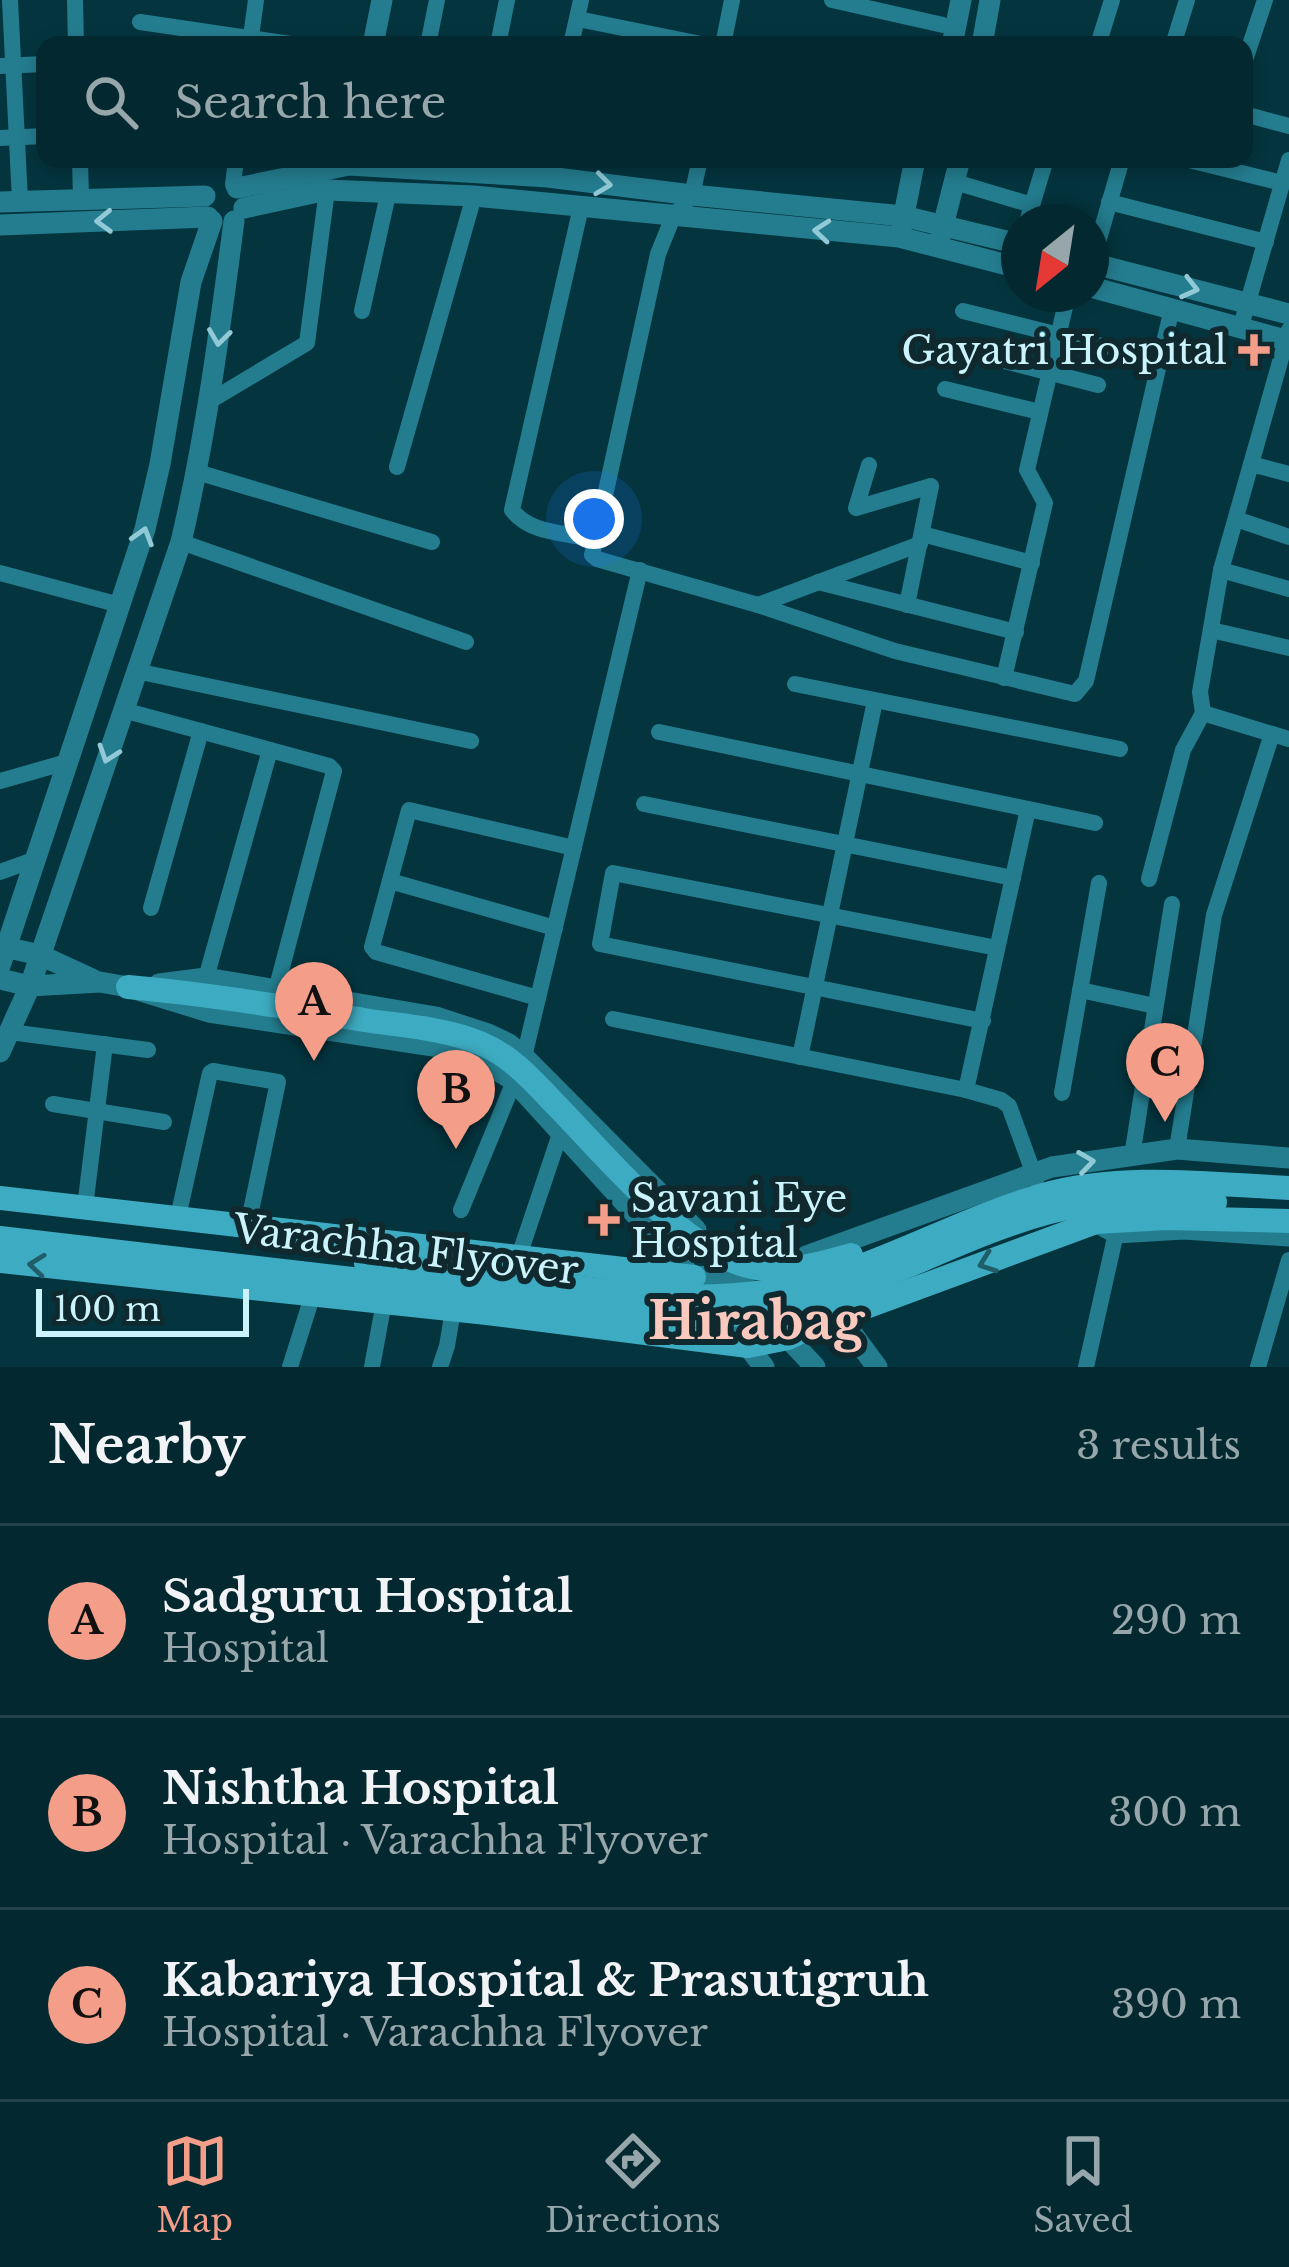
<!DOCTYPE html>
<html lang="en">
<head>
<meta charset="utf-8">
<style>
  :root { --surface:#03282f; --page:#11343b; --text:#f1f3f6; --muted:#97a6aa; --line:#24444b; --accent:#f49e89 }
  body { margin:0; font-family:"Libre Baskerville",serif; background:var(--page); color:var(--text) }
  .compass { position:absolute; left:1001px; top:204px; width:108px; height:108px; border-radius:50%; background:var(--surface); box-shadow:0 6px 18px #0003; rotate:210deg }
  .scale { position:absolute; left:36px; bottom:30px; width:213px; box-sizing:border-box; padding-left:12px; border:6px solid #cbf3fc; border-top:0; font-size:33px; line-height:42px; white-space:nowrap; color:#cbf3fc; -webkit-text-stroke:9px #0f292f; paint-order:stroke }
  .you { position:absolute; left:594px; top:519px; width:42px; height:42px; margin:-30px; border:9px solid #fff; border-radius:50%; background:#1a73e8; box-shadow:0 0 0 18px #1a73e833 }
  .badge { display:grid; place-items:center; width:78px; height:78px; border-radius:50%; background:var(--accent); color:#111; font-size:39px; font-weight:700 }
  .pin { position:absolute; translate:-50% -99px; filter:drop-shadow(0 3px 6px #0008) }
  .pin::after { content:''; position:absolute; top:63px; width:42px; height:36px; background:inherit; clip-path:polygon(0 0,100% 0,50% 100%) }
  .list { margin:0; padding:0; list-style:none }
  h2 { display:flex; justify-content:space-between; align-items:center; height:156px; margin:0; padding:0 48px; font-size:51px }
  h2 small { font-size:39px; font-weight:400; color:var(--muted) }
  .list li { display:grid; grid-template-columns:78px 1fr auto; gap:36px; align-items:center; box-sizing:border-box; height:192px; padding:0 48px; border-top:3px solid var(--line) }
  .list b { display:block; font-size:45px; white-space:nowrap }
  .list p { margin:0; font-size:39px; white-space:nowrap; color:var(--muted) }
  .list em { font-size:39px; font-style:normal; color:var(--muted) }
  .icon { flex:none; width:66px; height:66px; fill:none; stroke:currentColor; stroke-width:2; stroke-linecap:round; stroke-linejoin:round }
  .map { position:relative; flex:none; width:1289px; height:1367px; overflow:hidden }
  .search { position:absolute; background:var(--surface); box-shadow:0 6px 18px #0003; left:36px; right:36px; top:36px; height:132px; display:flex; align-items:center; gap:30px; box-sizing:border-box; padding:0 42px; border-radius:24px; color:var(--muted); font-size:45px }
  .sheet { height:732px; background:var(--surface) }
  nav { display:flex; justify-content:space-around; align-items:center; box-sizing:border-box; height:168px; border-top:3px solid var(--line); background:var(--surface); font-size:33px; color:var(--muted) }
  nav a { display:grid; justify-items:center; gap:6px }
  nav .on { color:var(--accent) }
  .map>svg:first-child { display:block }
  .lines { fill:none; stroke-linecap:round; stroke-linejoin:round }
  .street { stroke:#247d8f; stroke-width:16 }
  .secondary { stroke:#247d8f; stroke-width:21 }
  .primary { stroke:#3dabc1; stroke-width:24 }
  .oneway { stroke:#91cad6 }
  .oneway2 { stroke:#215d69 }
  .poi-dot { fill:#f49e89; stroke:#0f292f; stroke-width:4.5 }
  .labels { text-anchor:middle; stroke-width:12; stroke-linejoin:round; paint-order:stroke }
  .poi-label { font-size:39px; fill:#cbf3fc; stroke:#0f292f; text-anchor:end }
  .street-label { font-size:39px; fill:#cbf3fc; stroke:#0f292f }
  .district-label { font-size:51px; font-weight:bold; fill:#fac8bc; stroke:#0f292f }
</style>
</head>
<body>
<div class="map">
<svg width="1289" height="1367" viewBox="0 0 1289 1367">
  <rect width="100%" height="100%" fill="#04353f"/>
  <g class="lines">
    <g class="street">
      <path d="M 10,0 L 20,201"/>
      <path d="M 75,0 L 76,45"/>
      <path d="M 832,0 L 943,25"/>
      <path d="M 578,19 L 706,45"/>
      <path d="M 140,22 L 297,45"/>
      <path d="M 250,44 L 256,0"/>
      <path d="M 428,45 L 437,0"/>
      <path d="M 498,45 L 507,0"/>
      <path d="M 571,45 L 581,0"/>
      <path d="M 723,45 L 732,0"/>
      <path d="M 1098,45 L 1112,0"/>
      <path d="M 1173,45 L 1187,0"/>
      <path d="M 1244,63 L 1265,0"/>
      <path d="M 0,66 L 45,64"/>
      <path d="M 1244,114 L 1289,126"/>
      <path d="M 0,138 L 45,136"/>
      <path d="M 80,159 L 81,199"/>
      <path d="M 700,159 L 692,195 L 673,217 L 658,254 L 592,555 L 597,559 L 758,605 L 895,651 L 1075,694 L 1086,681 L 1172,308"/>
      <path d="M 1185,159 L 1282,183"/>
      <path d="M 955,182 L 1032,205"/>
      <path d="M 233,185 L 236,159"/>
      <path d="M 1109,202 L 1266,242"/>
      <path d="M 1027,222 L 1046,159"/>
      <path d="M 1092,263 L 1122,159"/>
      <path d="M 362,311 L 389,190"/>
      <path d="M 963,311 L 1106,347"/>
      <path d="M 1241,326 L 1289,160"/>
      <path d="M 954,348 L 1098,385"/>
      <path d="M 945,389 L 1040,412"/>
      <path d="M 210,401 L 307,343 L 327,190"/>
      <path d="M 1251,464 L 1289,474"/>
      <path d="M 869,465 L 856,508 L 931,486 L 907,605"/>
      <path d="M 397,467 L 474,196"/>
      <path d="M 197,472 L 432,542"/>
      <path d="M 1236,519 L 1289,537"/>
      <path d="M 922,534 L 1032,563"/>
      <path d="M 580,537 C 555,532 528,531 512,510 L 581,207"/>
      <path d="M 181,542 L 466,642"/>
      <path d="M 1221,570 L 1289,589"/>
      <path d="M 0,573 L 120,605"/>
      <path d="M 818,582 L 1016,632"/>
      <path d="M 758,605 L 920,544"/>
      <path d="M 1211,630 L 1289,648"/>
      <path d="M 136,671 L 471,741"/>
      <path d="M 1004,678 L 1045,503 L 1027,470 L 1068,294"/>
      <path d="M 795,684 L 1120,749"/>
      <path d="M 123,710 L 329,766 L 334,771 L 276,990"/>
      <path d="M 659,732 L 1095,823"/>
      <path d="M 1272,734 L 1289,739"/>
      <path d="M 0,781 L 67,762"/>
      <path d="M 644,804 L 1013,878"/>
      <path d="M 0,872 L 36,859"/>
      <path d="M 1149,879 L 1183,750 L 1203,713"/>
      <path d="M 390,881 L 555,928"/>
      <path d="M 151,908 L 201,731"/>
      <path d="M 206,978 L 270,750"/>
      <path d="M 1080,990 L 1155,1006"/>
      <path d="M 538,998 L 376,952 L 372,947 L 409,810 L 574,848"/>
      <path d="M 613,1019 L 966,1090 L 1001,1100 L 1009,1106 L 1036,1180"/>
      <path d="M 983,1021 L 600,944 L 613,873 L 997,948"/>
      <path d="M 10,1032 L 148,1050"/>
      <path d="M 800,1057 L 875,701"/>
      <path d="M 966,1090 L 1028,809"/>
      <path d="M 1062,1093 L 1099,883"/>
      <path d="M 53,1104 L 164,1122"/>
      <path d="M 1177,1149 L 1214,915 L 1272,734 L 1203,713 L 1200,692 L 1221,570 L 1289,330"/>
      <path d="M 1132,1156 L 1172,904"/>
      <path d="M 85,1207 L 105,1044"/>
      <path d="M 461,1210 L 524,1057 L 640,570"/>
      <path d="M 178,1217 L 210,1073 L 213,1071 L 278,1082 L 248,1225"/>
      <path d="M 519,1256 L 561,1131"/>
      <path d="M 290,1367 L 313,1294"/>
      <path d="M 372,1367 L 384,1302"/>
      <path d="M 440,1367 L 447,1346 L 453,1310"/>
      <path d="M 1086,1367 L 1116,1233"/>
      <path d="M 1258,1367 L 1289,1260"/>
    </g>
    <g class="secondary">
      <path d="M 373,45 L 382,0"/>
      <path d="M 952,45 L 961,0"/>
      <path d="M 982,45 L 990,0"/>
      <path d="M 237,188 L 349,165 L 548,177 L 692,195 L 903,216 L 1019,244"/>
      <path d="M 0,202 L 205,196"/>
      <path d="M 244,208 L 327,190 L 474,196 L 899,237 L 1019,268"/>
      <path d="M 0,225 L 208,217"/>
      <path d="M 902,225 L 915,159"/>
      <path d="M 941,234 L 960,159"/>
      <path d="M 1091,263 L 1289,314"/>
      <path d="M 1091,287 L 1289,341"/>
      <path d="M 0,946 L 40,955 L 94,980"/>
      <path d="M 0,966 L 145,529 L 160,464 L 191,282 L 212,221"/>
      <path d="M 0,979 L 30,986 L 100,982 L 128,987 L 209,1012 L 453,1049 L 477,1058 L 513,1080 L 697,1282"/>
      <path d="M 159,984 L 206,978 L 436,1017 L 488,1034 L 509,1044 L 524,1057 L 696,1230"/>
      <path d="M 0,1052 L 30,986 L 181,542 C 206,436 220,329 234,221"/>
      <path d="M 1096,1222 L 1116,1233 L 1184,1229 L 1289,1236"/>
      <path d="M 806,1256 L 1052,1167 L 1177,1149 L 1289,1158"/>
      <path d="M 694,1277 L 739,1274 L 764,1267"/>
      <path d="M 716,1306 L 764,1367"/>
      <path d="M 840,1317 L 877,1367"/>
      <path d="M 788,1338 L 815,1367"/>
    </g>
    <g class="primary">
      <path d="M 128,987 C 208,994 285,1007 364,1020 C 402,1026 444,1028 480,1043 C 512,1056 534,1082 557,1106 C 605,1155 686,1254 752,1267 C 785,1274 819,1264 851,1255"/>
      <path d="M 0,1198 L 694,1277"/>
      <path d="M 0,1238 L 628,1311 C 679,1315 732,1319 783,1309 C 876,1289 959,1236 1050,1212 C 1104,1198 1160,1200 1215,1202"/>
      <path d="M 0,1261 L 487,1313 L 748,1346 L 788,1338 L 809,1328 L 1096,1222 L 1167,1218 L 1289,1221"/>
      <path d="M 366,1264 C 430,1271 494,1278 557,1285 C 631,1294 702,1303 776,1290 C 869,1274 952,1221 1043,1195 C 1122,1173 1208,1184 1289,1188"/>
    </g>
  </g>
  <defs><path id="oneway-chevron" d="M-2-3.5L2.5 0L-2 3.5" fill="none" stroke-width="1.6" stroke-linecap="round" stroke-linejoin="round" transform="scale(3)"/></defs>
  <g class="oneway">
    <use href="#oneway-chevron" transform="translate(603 184) rotate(7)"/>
    <use href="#oneway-chevron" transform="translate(104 221) rotate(178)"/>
    <use href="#oneway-chevron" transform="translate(822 231) rotate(-175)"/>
    <use href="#oneway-chevron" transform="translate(1190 288) rotate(14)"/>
    <use href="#oneway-chevron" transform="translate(219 337) rotate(98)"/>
    <use href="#oneway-chevron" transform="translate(143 536) rotate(-73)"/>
    <use href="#oneway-chevron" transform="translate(108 754) rotate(109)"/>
    <use href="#oneway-chevron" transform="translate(1086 1162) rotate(-8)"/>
  </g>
  <g class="oneway2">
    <use href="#oneway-chevron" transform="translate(987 1263) rotate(160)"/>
    <use href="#oneway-chevron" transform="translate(37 1265) rotate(-174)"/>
  </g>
  <g class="poi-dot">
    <path d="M1248 332h12v12h12v12h-12v12h-12v-12h-12v-12h12z"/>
    <path d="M598 1202h12v12h12v12h-12v12h-12v-12h-12v-12h12z"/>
  </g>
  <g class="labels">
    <g class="poi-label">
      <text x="1227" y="364">Gayatri Hospital</text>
      <text x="631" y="1212" text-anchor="start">Savani Eye<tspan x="631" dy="45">Hospital</tspan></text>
    </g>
    <g class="street-label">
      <text transform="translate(406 1249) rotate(7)" y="14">Varachha Flyover</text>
    </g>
    <g class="district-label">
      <text x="756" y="1339">Hirabag</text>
    </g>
  </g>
</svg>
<svg class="compass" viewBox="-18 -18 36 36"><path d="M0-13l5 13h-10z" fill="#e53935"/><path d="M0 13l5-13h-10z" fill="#97a6aa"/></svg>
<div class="scale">100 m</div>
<div class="you"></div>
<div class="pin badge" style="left:314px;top:1061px">A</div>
<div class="pin badge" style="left:456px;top:1149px">B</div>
<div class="pin badge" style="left:1165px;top:1122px">C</div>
<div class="search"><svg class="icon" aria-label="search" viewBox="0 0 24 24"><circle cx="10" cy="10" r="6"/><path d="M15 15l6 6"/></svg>Search here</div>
</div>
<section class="sheet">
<h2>Nearby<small>3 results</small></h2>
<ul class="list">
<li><span class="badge">A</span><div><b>Sadguru Hospital</b><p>Hospital</p></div><em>290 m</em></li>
<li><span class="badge">B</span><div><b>Nishtha Hospital</b><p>Hospital · Varachha Flyover</p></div><em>300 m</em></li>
<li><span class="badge">C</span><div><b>Kabariya Hospital &amp; Prasutigruh</b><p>Hospital · Varachha Flyover</p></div><em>390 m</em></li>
</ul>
</section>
<nav>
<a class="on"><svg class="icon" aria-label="map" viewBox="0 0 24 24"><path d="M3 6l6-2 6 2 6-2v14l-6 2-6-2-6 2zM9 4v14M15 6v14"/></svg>Map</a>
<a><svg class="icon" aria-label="directions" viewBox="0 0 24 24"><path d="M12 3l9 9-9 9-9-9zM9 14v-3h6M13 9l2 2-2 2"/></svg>Directions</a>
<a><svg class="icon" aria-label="saved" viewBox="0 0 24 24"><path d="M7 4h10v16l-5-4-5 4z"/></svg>Saved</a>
</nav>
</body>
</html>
